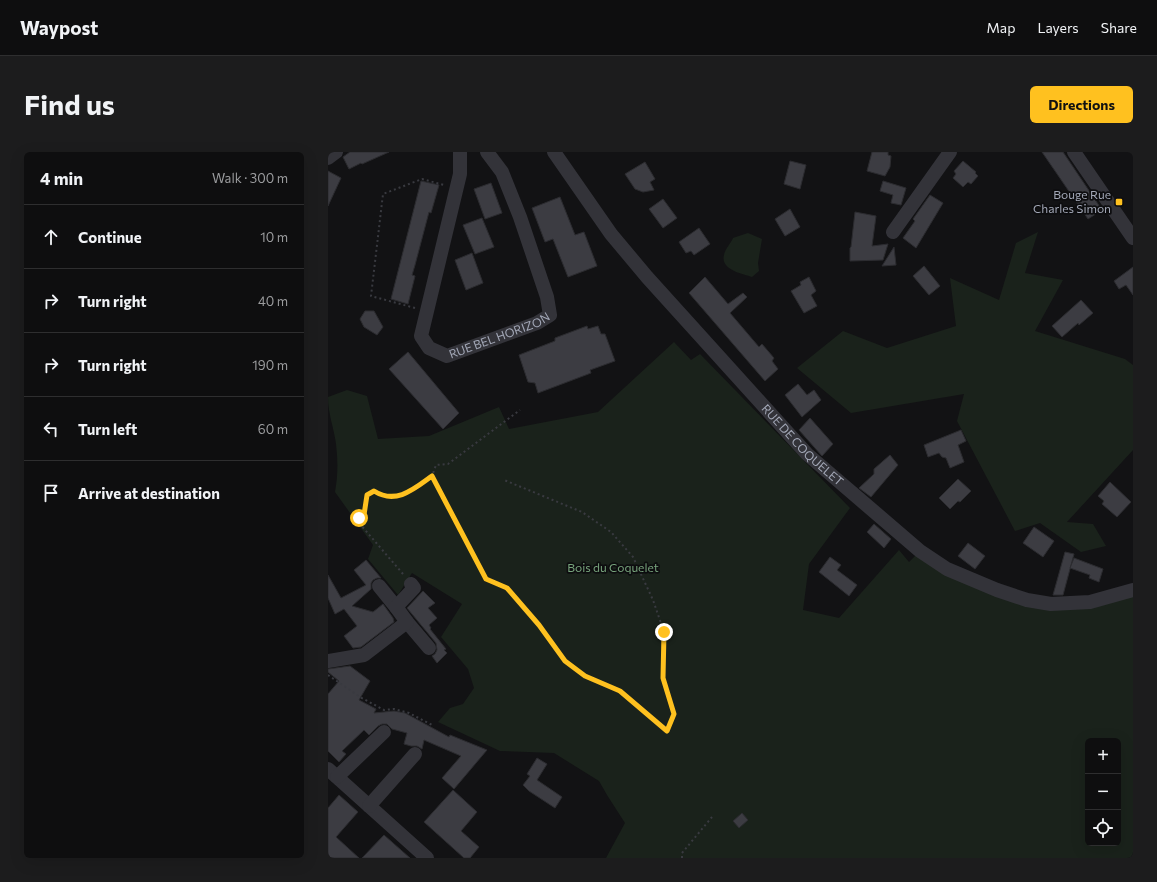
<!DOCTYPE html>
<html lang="en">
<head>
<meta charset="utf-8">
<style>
  :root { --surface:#0e0e0f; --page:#1c1c1d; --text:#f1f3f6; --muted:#9b9c9e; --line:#2e2e2f; --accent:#ffc11f }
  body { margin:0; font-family:Commissioner,sans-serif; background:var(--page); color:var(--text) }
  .controls { position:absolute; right:12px; bottom:12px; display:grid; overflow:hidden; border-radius:6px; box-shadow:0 4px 16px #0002 }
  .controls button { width:36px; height:36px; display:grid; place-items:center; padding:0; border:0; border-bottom:1px solid var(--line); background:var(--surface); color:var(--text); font:20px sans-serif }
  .stop { position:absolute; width:12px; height:12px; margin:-9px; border:3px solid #ffc11f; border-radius:50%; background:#fff }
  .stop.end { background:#ffc11f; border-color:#fff; box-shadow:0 1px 4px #0008 }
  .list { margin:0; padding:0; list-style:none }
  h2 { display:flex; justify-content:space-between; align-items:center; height:52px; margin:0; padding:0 16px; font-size:17px }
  h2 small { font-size:13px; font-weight:400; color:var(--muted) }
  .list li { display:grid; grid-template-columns:26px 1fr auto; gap:12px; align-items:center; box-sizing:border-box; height:64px; padding:0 16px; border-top:1px solid var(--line) }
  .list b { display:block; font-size:15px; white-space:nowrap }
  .list em { font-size:13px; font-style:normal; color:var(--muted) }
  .icon { flex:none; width:22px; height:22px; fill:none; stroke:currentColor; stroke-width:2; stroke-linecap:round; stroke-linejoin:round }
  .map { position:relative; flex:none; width:805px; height:706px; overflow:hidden; border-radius:6px }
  header { display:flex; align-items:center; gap:24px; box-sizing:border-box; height:56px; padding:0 20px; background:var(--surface); border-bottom:1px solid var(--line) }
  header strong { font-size:19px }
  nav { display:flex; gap:22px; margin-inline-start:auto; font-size:14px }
  .intro { display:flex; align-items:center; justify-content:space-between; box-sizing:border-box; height:96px; padding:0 24px }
  h1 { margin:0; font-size:28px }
  .button { padding:10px 18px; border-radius:6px; background:var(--accent); color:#111; font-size:14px; font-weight:700 }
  main { display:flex; gap:24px; padding:0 24px }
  aside { flex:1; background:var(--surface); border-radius:6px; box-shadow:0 4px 16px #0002 }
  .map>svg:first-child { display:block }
  .green { fill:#1a221b; fill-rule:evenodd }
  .building { fill:#3c3c42; stroke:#2c2c30 }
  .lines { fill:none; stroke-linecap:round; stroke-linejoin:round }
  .path { stroke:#393a40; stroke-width:2; stroke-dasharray:2 3; stroke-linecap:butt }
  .minor { stroke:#333339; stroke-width:14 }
  .route { stroke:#ffc11f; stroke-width:5 }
  .poi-dot { fill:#ffc11f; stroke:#0d0d0f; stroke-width:1.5 }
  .labels { text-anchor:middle; stroke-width:3.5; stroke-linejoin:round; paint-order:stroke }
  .poi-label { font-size:12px; fill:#a2a7b6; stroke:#0d0d0f; text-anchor:end }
  .street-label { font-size:12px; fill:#a2a7b6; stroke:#0d0d0f }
  .park-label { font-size:12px; fill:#77a37c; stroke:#0d0d0f }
</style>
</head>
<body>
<header>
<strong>Waypost</strong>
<nav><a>Map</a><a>Layers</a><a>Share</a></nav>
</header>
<div class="intro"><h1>Find us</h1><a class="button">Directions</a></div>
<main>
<aside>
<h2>4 min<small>Walk · 300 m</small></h2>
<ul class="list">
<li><svg class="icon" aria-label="ahead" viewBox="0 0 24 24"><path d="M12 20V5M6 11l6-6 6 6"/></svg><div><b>Continue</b></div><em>10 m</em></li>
<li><svg class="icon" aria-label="right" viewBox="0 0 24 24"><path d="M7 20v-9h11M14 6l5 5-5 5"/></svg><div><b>Turn right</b></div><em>40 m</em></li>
<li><svg class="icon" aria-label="right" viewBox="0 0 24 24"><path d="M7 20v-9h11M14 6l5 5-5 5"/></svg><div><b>Turn right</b></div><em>190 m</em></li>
<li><svg class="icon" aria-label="left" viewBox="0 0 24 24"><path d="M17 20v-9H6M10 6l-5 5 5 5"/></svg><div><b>Turn left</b></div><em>60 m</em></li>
<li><svg class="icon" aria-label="arrive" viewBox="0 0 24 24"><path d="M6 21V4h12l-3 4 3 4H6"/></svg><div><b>Arrive at destination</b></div></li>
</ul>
</aside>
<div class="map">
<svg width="805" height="706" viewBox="0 0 805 706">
  <rect width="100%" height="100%" fill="#121214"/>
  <g class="green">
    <path d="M 710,80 L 697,121 L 735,128 L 707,179 L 797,207 L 805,213 L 805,298 L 739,370 L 765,372 L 778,394 L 753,400 L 712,371 L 687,379 L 629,269 L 636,242 L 523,261 L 469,216 L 515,179 L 559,196 L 628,174 L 622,126 L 671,148 L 688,91 Z"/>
    <path d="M 420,81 L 434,87 L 430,111 L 431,119 L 424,125 C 415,122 392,118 396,103 C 397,97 403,91 405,86 Z"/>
    <path d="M 346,190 L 363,208 L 372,202 L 522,356 L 481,412 L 475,458 L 511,466 L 571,398 L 581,410 L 592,399 L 619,417 L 723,452 L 805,438 L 805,706 L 278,706 L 297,671 L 279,643 L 271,629 L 226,601 L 172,599 L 110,570 L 122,556 L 135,552 L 146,536 L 140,517 L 113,485 L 134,452 L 84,421 L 70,443 L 40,407 L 45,393 L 7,340 C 10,324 10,308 8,292 C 6,276 0,262 0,245 L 19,238 L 39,244 L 50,287 L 101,284 L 171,255 L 181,277 L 270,260 ZM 760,589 L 790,589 L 790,691 L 760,691 Z"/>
  </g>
  <g class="building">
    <path d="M 22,0 L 61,0 L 34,12 L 33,11 L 21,17 L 15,5 Z"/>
    <path d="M 544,0 L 560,0 L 560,3 L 563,4 L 562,15 L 557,24 L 539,19 Z"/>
    <path d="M 714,0 L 735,0 L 774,58 L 760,67 Z"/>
    <path d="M 462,9 L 478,13 L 472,37 L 456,32 Z"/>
    <path d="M 635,9 L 648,20 L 647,21 L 650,24 L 643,32 L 640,30 L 635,35 L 625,26 L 628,22 L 626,19 Z"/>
    <path d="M 317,10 L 327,27 L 322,30 L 326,38 L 315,40 L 307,37 L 297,22 Z"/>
    <path d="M 0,19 L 13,26 L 0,54 Z"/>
    <path d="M 93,29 L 111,33 L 103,61 L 101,60 L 87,113 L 84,123 L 87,124 L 80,152 L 63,147 Z"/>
    <path d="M 555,29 L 578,36 L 573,53 L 563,51 L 565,43 L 552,39 Z"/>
    <path d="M 163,31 L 174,61 L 157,67 L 146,37 Z"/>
    <path d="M 602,43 L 615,51 L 588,96 L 575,86 L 587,69 L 585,67 Z"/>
    <path d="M 232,45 L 247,83 L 256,80 L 269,114 L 240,125 L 225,87 L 217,90 L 204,56 Z"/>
    <path d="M 335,47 L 349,66 L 335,76 L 321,57 Z"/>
    <path d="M 462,57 L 472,75 L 457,84 L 447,67 Z"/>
    <path d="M 527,60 L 548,64 L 544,94 L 560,92 L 555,108 L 522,109 L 522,96 L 523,95 Z"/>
    <path d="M 154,66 L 166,95 L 147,102 L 135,73 Z"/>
    <path d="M 371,76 L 382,92 L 366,103 L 363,99 L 358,101 L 351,90 Z"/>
    <path d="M 566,95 L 568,113 L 554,114 Z"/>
    <path d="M 144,101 L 155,131 L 138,138 L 127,108 Z"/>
    <path d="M 596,114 L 612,134 L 601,143 L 585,124 Z"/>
    <path d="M 805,115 L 805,143 L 798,133 L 791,137 L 786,129 Z"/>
    <path d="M 377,125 L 400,152 L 415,141 L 419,145 L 402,161 L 431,195 L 434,192 L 446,206 L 444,209 L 450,217 L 437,229 L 361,141 Z"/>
    <path d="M 481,125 L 488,139 L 483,143 L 489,154 L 476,161 L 463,139 L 473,133 L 472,130 Z"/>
    <path d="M 753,148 L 765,161 L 751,173 L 750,171 L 734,185 L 724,174 Z"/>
    <path d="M 37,159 L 46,159 L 55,175 L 49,183 L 36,175 L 32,167 Z"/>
    <path d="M 259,174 L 260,177 L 270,174 L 273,182 L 277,182 L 287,209 L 262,218 L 263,221 L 210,241 L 207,231 L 200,230 L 191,203 L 227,189 L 227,186 Z"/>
    <path d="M 80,200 L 131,261 L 115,277 L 61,217 Z"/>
    <path d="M 470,232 L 479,243 L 486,238 L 493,248 L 474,265 L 457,243 Z"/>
    <path d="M 482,266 L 505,292 L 494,304 L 471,278 Z"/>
    <path d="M 633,278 L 638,289 L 630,293 L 636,310 L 622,316 L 618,306 L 614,305 L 611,301 L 600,305 L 596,293 Z"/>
    <path d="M 562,303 L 570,313 L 543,345 L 531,336 L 546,322 L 546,317 Z"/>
    <path d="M 630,327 L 643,339 L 632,350 L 630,349 L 622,357 L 611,346 Z"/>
    <path d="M 782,330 L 803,350 L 789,365 L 774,352 L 776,349 L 770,344 Z"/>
    <path d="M 546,372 L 563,387 L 556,396 L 539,380 Z"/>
    <path d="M 706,375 L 726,389 L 715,405 L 695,391 Z"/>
    <path d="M 640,391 L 657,404 L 647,417 L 630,404 Z"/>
    <path d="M 737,400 L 746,402 L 735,443 L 725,443 Z"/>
    <path d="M 502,405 L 513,413 L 509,418 L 529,433 L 521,444 L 491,420 Z"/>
    <path d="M 746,406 L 775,417 L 771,430 L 761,426 L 762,423 L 742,416 Z"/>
    <path d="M 38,408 L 53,426 L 49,426 L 45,428 L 43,431 L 43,437 L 24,454 L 45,460 L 55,452 L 65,466 L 66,470 L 33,495 L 25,496 L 16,484 L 29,474 L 16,457 L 7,462 L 0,446 L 0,423 L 13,446 L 38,433 L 26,418 Z"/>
    <path d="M 95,439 L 107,451 L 100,456 L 109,466 L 101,473 L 103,476 L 102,477 L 118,497 L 116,498 L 119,501 L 109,511 L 104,504 L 107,502 L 109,498 L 108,491 L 79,456 Z"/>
    <path d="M 22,514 L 42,529 L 31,548 L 48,557 L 46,561 L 66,559 L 77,561 L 121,585 L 122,583 L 159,598 L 126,637 L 114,626 L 133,604 L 96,588 L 94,597 L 89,594 L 83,594 L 76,592 L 79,581 L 64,577 L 59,572 L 54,572 L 50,574 L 41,583 L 36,578 L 14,599 L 18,602 L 11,610 L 0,599 L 0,542 L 11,529 L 0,520 L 0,517 Z"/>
    <path d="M 209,606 L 219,612 L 209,628 L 234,645 L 227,656 L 201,639 L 195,633 L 202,624 L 199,622 Z"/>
    <path d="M 125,638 L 149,660 L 133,679 L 151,695 L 142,706 L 136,706 L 96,670 Z"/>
    <path d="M 11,643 L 30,660 L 8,685 L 31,706 L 0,706 L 0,656 Z"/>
    <path d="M 414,661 L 420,668 L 411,676 L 405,669 Z"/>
    <path d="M 56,683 L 82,706 L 34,706 Z"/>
  </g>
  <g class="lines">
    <g class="path">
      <path d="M 87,156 L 43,144 L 55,42 L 94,27 L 116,33"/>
      <path d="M 104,324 L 158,427 L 179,436 L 211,473 L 237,509 L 257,524 L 292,539 L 339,579 L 346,562 L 335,526 L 336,480 L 325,448 L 305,405 L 283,380 L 254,360 L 176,328"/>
      <path d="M 75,422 L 32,372 L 31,366 L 36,363 L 39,343 L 45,339 L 53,344 L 68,344 L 85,339 L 104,324 L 108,313 L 120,312 L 192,258"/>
      <path d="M 0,523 L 32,545 L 56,558 L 66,557 L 81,561 L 106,574"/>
      <path d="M 354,706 L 354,701 L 384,665"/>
    </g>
    <g class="minor">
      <path id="s1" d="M 132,0 L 132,22 L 93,184 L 101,196 L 119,204 L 209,171 L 222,163 L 219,145 L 192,65 L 174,20 L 159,0"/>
      <path id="s2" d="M 226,0 L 283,82 L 319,125 L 479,302 L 592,399 L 619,417 L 669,438 L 699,448 L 723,452 L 762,450 L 805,438"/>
      <path d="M 746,0 L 805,86"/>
      <path d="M 0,6 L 8,0"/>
      <path d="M 565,80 L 622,0"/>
      <path d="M 51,434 L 68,455"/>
      <path d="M 79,470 L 101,496"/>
      <path d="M 0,509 L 36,503 L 79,470 L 68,455 L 86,436 L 83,432"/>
      <path d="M 0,617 L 99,706"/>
      <path d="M 9,625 L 56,580"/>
      <path d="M 41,654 L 87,602"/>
    </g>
  </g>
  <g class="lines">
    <path class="route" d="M 31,366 L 36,363 L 39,343 L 46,339 C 68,353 86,337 104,324 L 158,427 L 179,436 L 211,473 L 237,509 L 257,524 L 292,539 L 339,579 L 346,562 L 335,526 L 336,480"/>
  </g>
  <rect class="poi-dot" x="787" y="46" width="8" height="8" rx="2"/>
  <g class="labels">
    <g class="poi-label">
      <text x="783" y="47">Bouge Rue<tspan x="783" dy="14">Charles Simon</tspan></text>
    </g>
    <g class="street-label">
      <text dy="4" stroke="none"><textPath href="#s1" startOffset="279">RUE BEL HORIZON</textPath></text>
      <text dy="4" stroke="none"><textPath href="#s2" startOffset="385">RUE DE COQUELET</textPath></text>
    </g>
    <g class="park-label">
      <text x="285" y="420">Bois du Coquelet</text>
    </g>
  </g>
</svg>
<div class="controls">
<button>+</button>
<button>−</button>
<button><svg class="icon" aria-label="locate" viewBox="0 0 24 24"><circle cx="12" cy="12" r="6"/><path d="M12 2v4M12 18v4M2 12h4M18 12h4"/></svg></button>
</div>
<div class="stop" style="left:31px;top:366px"></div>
<div class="stop end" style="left:336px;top:480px"></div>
</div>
</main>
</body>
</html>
